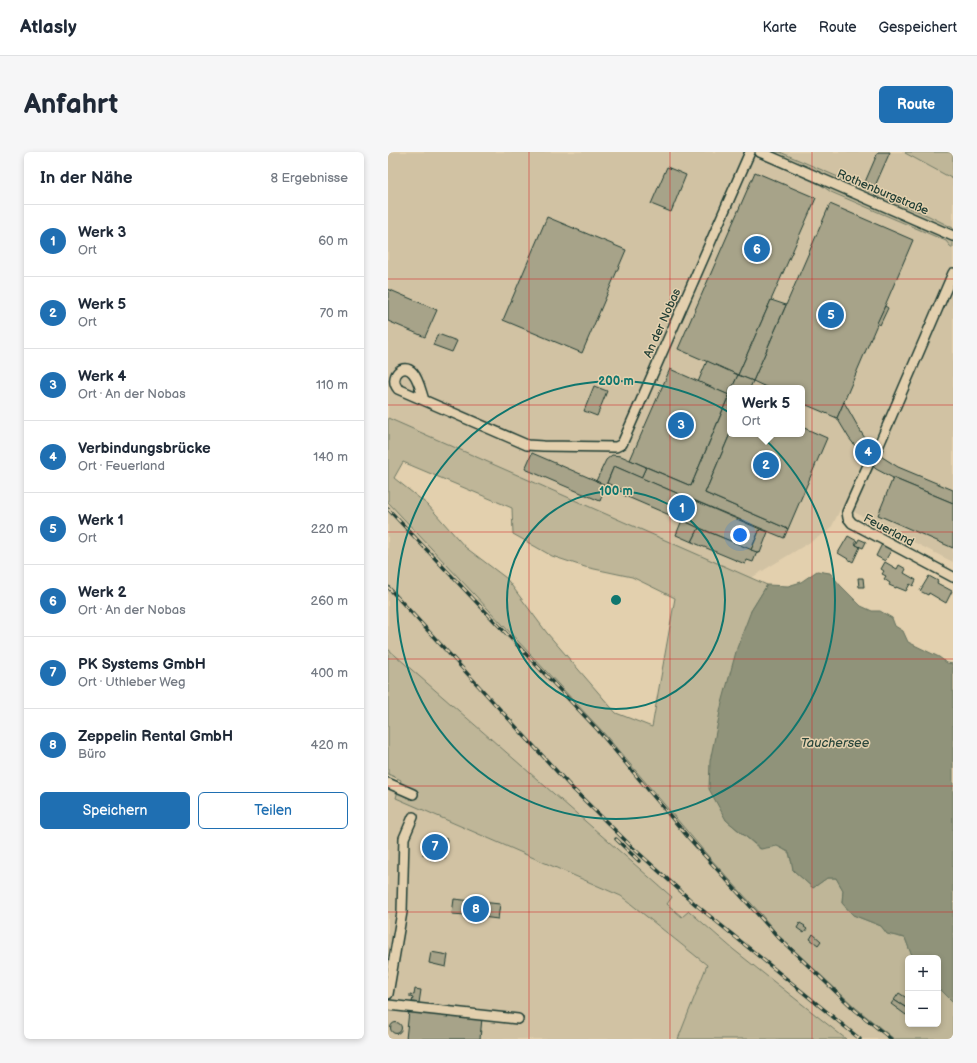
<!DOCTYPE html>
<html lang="de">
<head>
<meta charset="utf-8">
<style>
  :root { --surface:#fff; --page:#f6f6f7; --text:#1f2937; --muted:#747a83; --line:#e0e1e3; --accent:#1f6fb2 }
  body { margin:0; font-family:"Balsamiq Sans",sans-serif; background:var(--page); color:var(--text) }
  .controls { position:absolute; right:12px; bottom:12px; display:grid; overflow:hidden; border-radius:6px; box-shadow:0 2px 6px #0003 }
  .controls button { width:36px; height:36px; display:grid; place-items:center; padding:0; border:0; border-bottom:1px solid var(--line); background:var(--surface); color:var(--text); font:20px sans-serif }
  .you { position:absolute; left:352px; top:383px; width:14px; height:14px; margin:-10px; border:3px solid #fff; border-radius:50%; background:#1a73e8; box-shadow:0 0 0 6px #1a73e833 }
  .badge { display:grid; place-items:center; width:26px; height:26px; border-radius:50%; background:var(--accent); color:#fff; font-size:13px; font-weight:700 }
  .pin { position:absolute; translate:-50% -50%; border:2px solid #fff; box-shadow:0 1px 4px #0006 }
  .popup { position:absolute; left:339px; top:233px; width:78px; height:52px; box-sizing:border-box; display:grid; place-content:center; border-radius:6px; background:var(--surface); filter:drop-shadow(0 1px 3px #0005); font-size:13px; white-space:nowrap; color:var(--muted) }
  .popup b { font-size:15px; color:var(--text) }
  .popup::after { content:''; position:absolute; left:50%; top:100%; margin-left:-8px; border:8px solid transparent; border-top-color:var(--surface) }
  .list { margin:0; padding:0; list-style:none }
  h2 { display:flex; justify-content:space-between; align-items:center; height:52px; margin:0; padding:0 16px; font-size:17px }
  h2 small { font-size:13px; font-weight:400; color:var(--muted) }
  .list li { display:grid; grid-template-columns:26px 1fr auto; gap:12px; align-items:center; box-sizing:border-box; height:72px; padding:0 16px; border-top:1px solid var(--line) }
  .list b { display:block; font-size:15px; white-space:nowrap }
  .list p { margin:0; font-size:13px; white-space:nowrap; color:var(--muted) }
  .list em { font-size:13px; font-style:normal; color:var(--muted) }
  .actions { display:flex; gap:8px; padding:12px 16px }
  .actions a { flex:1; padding:9px 0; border:1px solid var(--accent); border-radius:6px; text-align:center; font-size:14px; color:var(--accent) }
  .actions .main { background:var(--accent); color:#fff }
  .map { position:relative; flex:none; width:565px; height:887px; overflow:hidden; border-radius:6px }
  header { display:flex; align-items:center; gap:24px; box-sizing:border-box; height:56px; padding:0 20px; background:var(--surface); border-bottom:1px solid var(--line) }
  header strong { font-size:19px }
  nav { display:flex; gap:22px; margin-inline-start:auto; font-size:14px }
  .intro { display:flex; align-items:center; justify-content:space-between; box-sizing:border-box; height:96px; padding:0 24px }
  h1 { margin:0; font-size:28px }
  .button { padding:10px 18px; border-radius:6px; background:var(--accent); color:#fff; font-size:14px; font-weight:700 }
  main { display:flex; gap:24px; padding:0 24px }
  aside { flex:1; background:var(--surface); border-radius:6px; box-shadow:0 2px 6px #0003 }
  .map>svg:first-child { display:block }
  .built { fill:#d1c2a3; fill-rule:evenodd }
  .green { fill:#bfb698; stroke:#6f7a66; fill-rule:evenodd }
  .water { fill:#90937a; stroke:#63715e }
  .building { fill:#a7a389; stroke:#1f3d34 }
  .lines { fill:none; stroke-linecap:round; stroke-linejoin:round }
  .minor-casing { stroke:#1f3d34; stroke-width:12 }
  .minor { stroke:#e3d0ae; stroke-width:9 }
  .rail-casing { stroke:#1f3d34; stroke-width:3.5 }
  .rail { stroke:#e3d0ae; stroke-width:2; stroke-dasharray:6; stroke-linecap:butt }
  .grid { fill:none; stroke:#d62828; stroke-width:1; stroke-opacity:0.55 }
  .ring { fill:none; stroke:#0f766e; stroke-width:2 }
  .labels { text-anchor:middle; stroke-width:3; stroke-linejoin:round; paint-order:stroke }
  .street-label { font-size:12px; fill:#1f3d34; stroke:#e3d0ae }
  .water-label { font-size:13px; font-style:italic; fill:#2a463b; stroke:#e3d0ae }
  .centre { fill:#0f766e; stroke:#e3d0ae; stroke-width:2 }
  .ring-label { font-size:12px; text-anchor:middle; font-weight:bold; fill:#0f766e; stroke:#e3d0ae; stroke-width:3; stroke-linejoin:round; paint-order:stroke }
</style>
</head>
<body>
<header>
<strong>Atlasly</strong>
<nav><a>Karte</a><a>Route</a><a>Gespeichert</a></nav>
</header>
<div class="intro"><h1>Anfahrt</h1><a class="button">Route</a></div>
<main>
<aside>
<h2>In der Nähe<small>8 Ergebnisse</small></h2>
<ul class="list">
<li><span class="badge">1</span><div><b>Werk 3</b><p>Ort</p></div><em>60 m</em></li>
<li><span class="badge">2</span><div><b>Werk 5</b><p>Ort</p></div><em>70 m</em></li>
<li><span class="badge">3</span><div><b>Werk 4</b><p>Ort · An der Nobas</p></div><em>110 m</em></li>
<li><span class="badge">4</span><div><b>Verbindungsbrücke</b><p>Ort · Feuerland</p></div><em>140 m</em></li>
<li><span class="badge">5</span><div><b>Werk 1</b><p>Ort</p></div><em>220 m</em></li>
<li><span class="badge">6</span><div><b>Werk 2</b><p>Ort · An der Nobas</p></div><em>260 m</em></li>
<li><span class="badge">7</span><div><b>PK Systems GmbH</b><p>Ort · Uthleber Weg</p></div><em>400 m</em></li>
<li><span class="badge">8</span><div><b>Zeppelin Rental GmbH</b><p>Büro</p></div><em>420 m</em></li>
</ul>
<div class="actions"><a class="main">Speichern</a><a>Teilen</a></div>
</aside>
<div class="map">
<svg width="565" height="887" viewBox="0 0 565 887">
  <rect width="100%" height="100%" fill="#e3d0ae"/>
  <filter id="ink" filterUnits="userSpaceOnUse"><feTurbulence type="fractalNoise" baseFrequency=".025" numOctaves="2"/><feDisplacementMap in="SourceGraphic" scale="8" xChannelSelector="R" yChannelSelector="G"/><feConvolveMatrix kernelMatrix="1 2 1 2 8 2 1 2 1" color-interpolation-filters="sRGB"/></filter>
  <g filter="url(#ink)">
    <g class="built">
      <path d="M 0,0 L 362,0 L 368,2 L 367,5 L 433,33 L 443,40 L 558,89 L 562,94 L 565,96 L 565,410 L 454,354 L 442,378 L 363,426 L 318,407 L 0,266 ZM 342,236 L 414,236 L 414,282 L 342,282 Z"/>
      <path d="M 392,0 L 518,0 L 517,1 L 565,27 L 565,76 L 541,64 Z"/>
      <path d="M 0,350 L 214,579 L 321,705 L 372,761 L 390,783 L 468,856 L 506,887 L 458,887 L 346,798 L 301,759 L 294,766 L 279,752 L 284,745 L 0,497 Z"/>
      <path d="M 0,636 L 10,640 L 9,646 L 233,744 L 319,813 L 290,887 L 0,887 Z"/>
    </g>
    <g class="green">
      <path d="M 362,0 L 392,0 L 541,64 L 565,76 L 565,96 L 562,94 L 558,89 L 443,40 L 433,33 L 367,4 L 367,2 Z"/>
      <path d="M 518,0 L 565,0 L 565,27 L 517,1 Z"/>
      <path d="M 0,266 L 379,433 L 363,459 L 338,668 L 372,697 L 389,693 L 401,701 L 404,712 L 405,718 L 425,736 L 439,726 L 448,726 L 455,738 L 454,751 L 465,763 L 493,774 L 500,782 L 517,786 L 522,799 L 526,806 L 520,806 L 520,872 L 550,872 L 550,835 L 565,850 L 565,887 L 506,887 L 468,856 L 390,783 L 372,761 L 321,705 L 214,579 L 0,350 ZM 15,310 L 124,356 L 125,382 L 164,404 L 197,415 L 244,425 L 287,446 L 264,575 L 228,561 L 159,481 L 118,426 L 77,395 L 40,353 L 6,326 Z"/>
      <path d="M 0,497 L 284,745 L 279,752 L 294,765 L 301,759 L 346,798 L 458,887 L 290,887 L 319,813 L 233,744 L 8,646 L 13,628 L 0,622 Z"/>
    </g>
    <path class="water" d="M 429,419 L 442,421 L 452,433 L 473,454 L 484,459 L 492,459 L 504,466 L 507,474 L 515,479 L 520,490 L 551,505 L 559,511 L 565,512 L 565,850 L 550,835 L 550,806 L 526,806 L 522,799 L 517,786 L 499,782 L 493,774 L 465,763 L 454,751 L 455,738 L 448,726 L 439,726 L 425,736 L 405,718 L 404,712 L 401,700 L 389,694 L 373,697 L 338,668 L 321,637 L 322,609 L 333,555 L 349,496 L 363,459 L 379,433 L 400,434 L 413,430 Z"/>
    <g class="building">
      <path d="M 490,0 L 502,0 L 487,34 L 477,30 Z"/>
      <path d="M 279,15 L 298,23 L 283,60 L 263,52 Z"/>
      <path d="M 367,20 L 428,46 L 350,223 L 290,197 Z"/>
      <path d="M 442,52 L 525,88 L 449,266 L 414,251 L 414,236 L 380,236 L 365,229 Z"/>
      <path d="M 159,65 L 238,98 L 194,201 L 115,168 Z"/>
      <path d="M 0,137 L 49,158 L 37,185 L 0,169 Z"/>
      <path d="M 383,148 L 398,153 L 365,229 L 350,223 Z"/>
      <path d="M 497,154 L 500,156 L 492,173 L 489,171 Z"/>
      <path d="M 50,182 L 69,189 L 64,200 L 45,193 Z"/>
      <path d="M 319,209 L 350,223 L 344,236 L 342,236 L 341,243 L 310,230 Z"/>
      <path d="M 282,217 L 341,243 L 303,334 L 242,308 Z"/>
      <path d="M 350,223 L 365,229 L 362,236 L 344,236 Z"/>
      <path d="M 206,234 L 219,239 L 209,264 L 196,259 Z"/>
      <path d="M 342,241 L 342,282 L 317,341 L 400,377 L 396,386 L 253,326 L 258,315 L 303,334 Z"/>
      <path d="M 456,250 L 473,280 L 482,294 L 491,303 L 510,315 L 565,338 L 565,351 L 505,326 L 488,317 L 478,308 L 461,286 L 449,266 Z"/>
      <path d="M 414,275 L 439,286 L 400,377 L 317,341 L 342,282 L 414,282 Z"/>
      <path d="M 144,301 L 218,333 L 212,349 L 137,317 Z"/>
      <path d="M 224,303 L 233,304 L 258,315 L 253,326 L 226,314 L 218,333 L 208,329 L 218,308 Z"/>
      <path d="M 226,314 L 372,377 L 363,398 L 235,343 L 237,339 L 219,331 Z"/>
      <path d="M 505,326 L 565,351 L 565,396 L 490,363 Z"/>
      <path d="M 294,368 L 311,376 L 304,390 L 288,383 Z"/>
      <path d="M 311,376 L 369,400 L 365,410 L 359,408 L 357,412 L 304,390 Z"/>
      <path d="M 372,377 L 380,380 L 372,401 L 363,398 Z"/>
      <path d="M 460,384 L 469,389 L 467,392 L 472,395 L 465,410 L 450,401 Z"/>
      <path d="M 471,387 L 478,390 L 475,396 L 468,393 Z"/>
      <path d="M 494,392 L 504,397 L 497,409 L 488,404 Z"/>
      <path d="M 497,410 L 509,417 L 511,413 L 518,417 L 516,421 L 528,428 L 525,434 L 522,432 L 518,439 L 508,435 L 508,436 L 501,433 L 502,431 L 496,427 L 498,424 L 494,422 L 496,419 L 493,417 Z"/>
      <path d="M 541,424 L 550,429 L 549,431 L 564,439 L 558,451 L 541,441 L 540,443 L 532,439 Z"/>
      <path d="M 470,426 L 475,426 L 476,435 L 471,435 Z"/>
      <path d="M 38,684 L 59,687 L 57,706 L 35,703 Z"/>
      <path d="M 66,747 L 112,752 L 110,767 L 94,765 L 94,769 L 77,767 L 78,763 L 64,762 Z"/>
      <path d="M 412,771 L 417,774 L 416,775 L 419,777 L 416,781 L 409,776 Z"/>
      <path d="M 425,782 L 433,789 L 430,793 L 422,787 Z"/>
      <path d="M 43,800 L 60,803 L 58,815 L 41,811 Z"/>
      <path d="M 27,837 L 33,838 L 31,851 L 24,850 L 25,846 L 22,845 L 22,842 L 26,843 Z"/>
      <path d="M 511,841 L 520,847 L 520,852 L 517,855 L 506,848 Z"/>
      <path d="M 506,848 L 520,857 L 520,860 L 518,863 L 503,852 Z"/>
      <path d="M 21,859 L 94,866 L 92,887 L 18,887 Z"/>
      <circle cx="8" cy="876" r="5.5"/>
    </g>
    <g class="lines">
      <defs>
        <g id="minor">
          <path d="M 372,0 L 565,84"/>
          <path d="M 36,248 C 33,240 31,228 25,221 C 15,209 0,225 10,237 L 139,293 L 155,294 L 228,295 L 234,292 L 362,0"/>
          <path d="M 488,300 L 565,121"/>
          <path d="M 481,311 L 459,360 L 460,366 L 464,371 L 565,425"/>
          <path d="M 0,631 L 25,642"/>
          <path d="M 0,842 L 14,760 L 16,686 L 25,665"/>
          <path d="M 0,853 L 130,867"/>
        </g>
      </defs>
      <use href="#minor" class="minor-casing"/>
      <use href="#minor" class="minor"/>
      <defs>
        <g id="rail">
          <path d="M 0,357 L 209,577 L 300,685 L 391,786 L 467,858 L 503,887"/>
          <path d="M 0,435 L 184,636 L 244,695 L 307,752 L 472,887"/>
          <path d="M 228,687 L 251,709"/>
        </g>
      </defs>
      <use href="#rail" class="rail-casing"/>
      <use href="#rail" class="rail"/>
    </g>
  </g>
  <path class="grid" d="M 141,0 L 141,887M 282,0 L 282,887M 424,0 L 424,887M 0,127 L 565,127M 0,253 L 565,253M 0,380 L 565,380M 0,507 L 565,507M 0,634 L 565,634M 0,760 L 565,760"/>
  <g class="ring">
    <circle cx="228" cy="448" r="109"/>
    <circle cx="228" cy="448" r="219"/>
  </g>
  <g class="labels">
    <g class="street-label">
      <text transform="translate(495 40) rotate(23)" y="4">Rothenburgstraße</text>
      <text transform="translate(274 171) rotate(-66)" y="4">An der Nobas</text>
      <text transform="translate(501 378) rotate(28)" y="4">Feuerland</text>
    </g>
    <g class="water-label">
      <text x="447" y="595">Tauchersee</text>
    </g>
  </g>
  <circle cx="228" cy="448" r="6" class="centre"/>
  <g class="ring-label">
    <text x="228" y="233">200 m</text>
    <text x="228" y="343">100 m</text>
  </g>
</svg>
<div class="controls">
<button>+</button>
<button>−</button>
</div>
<div class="you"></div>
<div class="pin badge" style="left:294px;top:356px">1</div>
<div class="pin badge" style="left:378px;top:313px">2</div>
<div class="popup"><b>Werk 5</b>Ort</div>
<div class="pin badge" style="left:293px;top:273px">3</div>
<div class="pin badge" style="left:480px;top:300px">4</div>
<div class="pin badge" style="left:443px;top:163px">5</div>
<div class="pin badge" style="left:369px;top:97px">6</div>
<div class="pin badge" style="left:47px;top:695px">7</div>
<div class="pin badge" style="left:88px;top:757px">8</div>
</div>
</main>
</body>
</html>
